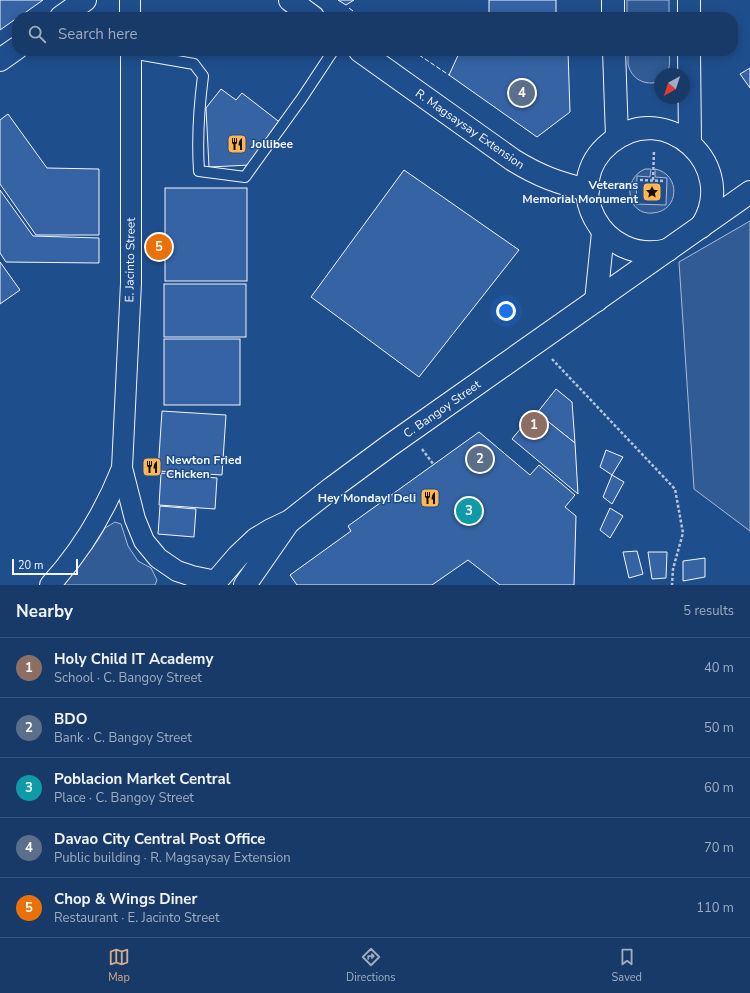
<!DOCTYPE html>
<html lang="en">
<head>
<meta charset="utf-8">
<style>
  :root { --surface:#173a69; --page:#244571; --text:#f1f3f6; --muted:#9eadc0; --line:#36547d; --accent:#d6ab8b }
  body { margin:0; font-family:"Nunito Sans",sans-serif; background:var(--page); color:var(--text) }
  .compass { position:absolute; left:654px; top:68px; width:36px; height:36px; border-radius:50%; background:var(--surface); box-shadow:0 2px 10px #0003; rotate:219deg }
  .scale { position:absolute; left:12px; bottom:10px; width:66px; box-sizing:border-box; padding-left:4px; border:2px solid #f2f6ff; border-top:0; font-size:11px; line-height:14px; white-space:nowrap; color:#f2f6ff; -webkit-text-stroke:3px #1f4e8c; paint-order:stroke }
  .you { position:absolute; left:506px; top:311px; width:14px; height:14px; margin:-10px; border:3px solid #fff; border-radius:50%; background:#1a73e8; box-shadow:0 0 0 6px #1a73e833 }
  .badge { display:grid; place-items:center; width:26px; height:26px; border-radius:50%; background:var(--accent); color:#fff; font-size:13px; font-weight:700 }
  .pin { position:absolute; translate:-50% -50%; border:2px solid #fff; box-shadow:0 1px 4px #0006 }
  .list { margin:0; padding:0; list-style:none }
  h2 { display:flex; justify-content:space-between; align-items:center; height:52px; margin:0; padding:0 16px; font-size:17px }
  h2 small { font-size:13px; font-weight:400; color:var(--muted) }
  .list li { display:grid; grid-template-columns:26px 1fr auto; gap:12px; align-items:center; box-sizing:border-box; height:60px; padding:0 16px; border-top:1px solid var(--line) }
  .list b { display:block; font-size:15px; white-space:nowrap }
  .list p { margin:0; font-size:13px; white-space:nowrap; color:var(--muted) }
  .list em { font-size:13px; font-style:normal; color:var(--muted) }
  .icon { flex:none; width:22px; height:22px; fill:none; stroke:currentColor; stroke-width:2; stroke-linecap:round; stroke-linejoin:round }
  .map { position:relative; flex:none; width:750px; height:585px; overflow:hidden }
  .search { position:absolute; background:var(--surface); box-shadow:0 2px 10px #0003; left:12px; right:12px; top:12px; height:44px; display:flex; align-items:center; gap:10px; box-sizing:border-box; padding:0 14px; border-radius:16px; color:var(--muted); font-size:15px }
  .sheet { height:352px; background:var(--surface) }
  nav { display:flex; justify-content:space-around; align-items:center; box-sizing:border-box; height:56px; border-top:1px solid var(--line); background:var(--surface); font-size:11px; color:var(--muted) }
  nav a { display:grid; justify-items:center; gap:2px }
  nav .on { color:var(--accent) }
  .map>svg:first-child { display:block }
  .green { fill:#305b95; stroke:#a8bbd7 }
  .building { fill:#3563a3; stroke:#f2f6ff }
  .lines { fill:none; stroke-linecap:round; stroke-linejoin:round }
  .lane-casing { stroke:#f2f6ff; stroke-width:12 }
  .street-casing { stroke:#f2f6ff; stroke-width:22 }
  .secondary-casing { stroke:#f2f6ff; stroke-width:24 }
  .path { stroke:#b3c4dc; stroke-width:2.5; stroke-dasharray:3 2; stroke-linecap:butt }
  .lane { stroke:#1f4e8c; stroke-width:10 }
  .street { stroke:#1f4e8c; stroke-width:20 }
  .secondary { stroke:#1f4e8c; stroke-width:22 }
  .fence { stroke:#f2f6ff; stroke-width:1; stroke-dasharray:5 2; stroke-linecap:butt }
  .labels { text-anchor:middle; stroke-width:3; stroke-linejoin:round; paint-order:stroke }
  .street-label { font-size:12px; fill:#f2f6ff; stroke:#1f4e8c }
  .poi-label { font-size:12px; font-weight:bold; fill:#f2f6ff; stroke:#1f4e8c; text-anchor:start }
</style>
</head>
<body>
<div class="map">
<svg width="750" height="585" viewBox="0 0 750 585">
  <rect width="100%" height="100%" fill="#1f4e8c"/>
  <g class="green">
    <rect x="627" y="0" width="42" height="17"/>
    <path d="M 628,51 L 669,51 C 670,59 670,67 667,74 L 660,74 L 660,81 C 646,87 631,79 628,64 C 628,60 628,55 628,51 Z"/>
    <path d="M 645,169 L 651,169 L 650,177 L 637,176 L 636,204 L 666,205 L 667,178 L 655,177 L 655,169 C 681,174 680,211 653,213 C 627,216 621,179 645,169 Z"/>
    <path d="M 750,221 L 750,531 L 694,489 L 679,262 Z"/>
    <path d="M 115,522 L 121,524 L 128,546 L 138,561 L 151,568 L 157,580 L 155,585 L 62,585 L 75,571 L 98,540 L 105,528 Z"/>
  </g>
  <g class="building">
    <path d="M 0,0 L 43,0 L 19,17 L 17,17 L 17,18 L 0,30 Z"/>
    <path d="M 338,0 L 354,0 L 346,5 Z"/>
    <rect x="489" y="0" width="67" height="17"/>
    <path d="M 460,51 L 568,51 L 570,112 L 537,137 L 449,75 Z"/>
    <path d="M 750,68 L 750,88 L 740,74 Z"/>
    <path d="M 221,89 L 236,100 L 242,93 L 282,124 L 250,165 L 209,167 L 206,108 Z"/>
    <path d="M 8,114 L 47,168 L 99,169 L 99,235 L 36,235 L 0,184 L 0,120 Z"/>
    <path d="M 404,170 L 519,250 L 419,377 L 311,297 Z"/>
    <rect x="165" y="188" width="82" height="93"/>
    <path d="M 0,190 L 33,236 L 99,238 L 99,263 L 6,262 L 0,253 Z"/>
    <path d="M 0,262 L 20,290 L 0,304 Z"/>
    <rect x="164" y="284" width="82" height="53"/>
    <rect x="164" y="339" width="76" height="66"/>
    <path d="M 556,389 L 572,402 L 575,443 L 537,413 Z"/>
    <path d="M 162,411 L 226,415 L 222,475 L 158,471 Z"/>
    <path d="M 535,411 L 575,443 L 578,494 L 512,439 Z"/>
    <path d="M 479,432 L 530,475 L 539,465 L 575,495 L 565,507 L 576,516 L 574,585 L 500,585 L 468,560 L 432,585 L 297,585 L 290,575 L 351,531 L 348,526 Z"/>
    <path d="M 606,450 L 623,457 L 612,475 L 600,467 Z"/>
    <path d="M 161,473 L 217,478 L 215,509 L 159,505 Z"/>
    <path d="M 612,475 L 624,482 L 612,504 L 603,497 Z"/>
    <path d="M 160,506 L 196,509 L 194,537 L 158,534 Z"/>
    <path d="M 610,508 L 623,516 L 610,538 L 600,530 Z"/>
    <path d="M 637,551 L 643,574 L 629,578 L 623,552 Z"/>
    <path d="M 648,552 L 667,552 L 666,578 L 652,579 Z"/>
    <path d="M 705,558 L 705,577 L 683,581 L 683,561 Z"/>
  </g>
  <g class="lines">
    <defs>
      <path id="lane" d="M 131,53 L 194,64 L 203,76 C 199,107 197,140 199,171 L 245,177 L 302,98 L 333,51"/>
      <g id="street">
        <path d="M 130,0 L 130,17"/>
        <path d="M 131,51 L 131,283 L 122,468 L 135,519 L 144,541 L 158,558 L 177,571 L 192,576 L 216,581"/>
        <path d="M 50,585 C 82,550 105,511 122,468"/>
      </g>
      <g id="secondary">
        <path d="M 290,0 L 313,17"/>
        <path d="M 613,0 L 613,17"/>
        <path d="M 689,0 L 689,17"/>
        <path d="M 61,17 L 85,0"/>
        <path d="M 360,51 L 513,160 C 539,176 558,183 588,190"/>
        <path d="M 614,51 L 617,137"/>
        <path d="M 689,51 L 690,142"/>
        <path d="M 0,60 L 17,48"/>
        <path d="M 668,250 C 602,267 558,185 610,143 C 665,97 741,167 701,227"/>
        <path d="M 596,301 L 603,232"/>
        <path d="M 213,585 L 238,556 L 256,539 L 271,530 L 290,521 L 332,488 L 389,446 L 750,192"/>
        <path d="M 245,585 L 288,523"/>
      </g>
    </defs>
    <use href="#lane" class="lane-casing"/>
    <use href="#street" class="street-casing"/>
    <use href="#secondary" class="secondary-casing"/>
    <g class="path">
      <path d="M 640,180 L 665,181"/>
      <path d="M 653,180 L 654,151"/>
      <path d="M 552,359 L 675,489 L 683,533 L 673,569 L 672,585"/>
      <path d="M 422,449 L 434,465"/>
    </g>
    <use href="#lane" class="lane"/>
    <use href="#street" class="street"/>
    <use href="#secondary" class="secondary"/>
    <g class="fence">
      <path d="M 349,8 L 361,17"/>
      <path d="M 413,51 L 449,75"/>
    </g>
  </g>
  <defs>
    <symbol id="restaurant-square" viewBox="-11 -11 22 22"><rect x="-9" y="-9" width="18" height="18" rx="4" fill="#ffb74d" stroke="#1f4e8c"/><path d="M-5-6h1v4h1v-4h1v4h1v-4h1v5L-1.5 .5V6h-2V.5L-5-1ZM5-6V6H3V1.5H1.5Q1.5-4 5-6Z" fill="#111"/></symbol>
    <symbol id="sight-square" viewBox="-11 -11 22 22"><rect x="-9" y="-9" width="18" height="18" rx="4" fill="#ffb74d" stroke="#1f4e8c"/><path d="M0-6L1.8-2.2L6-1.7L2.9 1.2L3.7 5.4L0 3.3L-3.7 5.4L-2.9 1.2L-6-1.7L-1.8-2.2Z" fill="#111"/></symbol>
  </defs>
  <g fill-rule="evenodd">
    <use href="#restaurant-square" x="226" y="133" width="22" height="22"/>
    <use href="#sight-square" x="641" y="181" width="22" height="22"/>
    <use href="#restaurant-square" x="141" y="456" width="22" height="22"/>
    <use href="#restaurant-square" x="419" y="487" width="22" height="22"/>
  </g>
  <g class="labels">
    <g class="street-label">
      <text transform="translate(470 129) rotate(35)" y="4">R. Magsaysay Extension</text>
      <text transform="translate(130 260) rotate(-89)" y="4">E. Jacinto Street</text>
      <text transform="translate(442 409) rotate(-35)" y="4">C. Bangoy Street</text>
    </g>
    <g class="poi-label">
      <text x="251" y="148">Jollibee</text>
      <text x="638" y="189" text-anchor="end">Veterans<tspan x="638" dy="14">Memorial Monument</tspan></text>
      <text x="166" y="464">Newton Fried<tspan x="166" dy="14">Chicken</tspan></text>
      <text x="416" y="502" text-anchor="end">Hey Monday! Deli</text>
    </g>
  </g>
</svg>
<svg class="compass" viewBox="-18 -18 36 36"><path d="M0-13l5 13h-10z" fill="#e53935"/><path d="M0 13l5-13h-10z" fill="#9eadc0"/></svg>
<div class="scale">20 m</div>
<div class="you"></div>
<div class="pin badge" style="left:534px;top:425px;background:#8d6e63">1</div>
<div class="pin badge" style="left:480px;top:459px;background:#5c6f8a">2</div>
<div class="pin badge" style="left:469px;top:511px;background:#0f9aa8">3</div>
<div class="pin badge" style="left:522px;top:93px;background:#5c6f8a">4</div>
<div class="pin badge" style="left:159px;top:247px;background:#e8710a">5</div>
<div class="search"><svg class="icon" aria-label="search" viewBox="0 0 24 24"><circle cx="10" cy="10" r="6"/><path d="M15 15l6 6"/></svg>Search here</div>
</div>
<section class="sheet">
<h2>Nearby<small>5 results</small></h2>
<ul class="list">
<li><span class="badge" style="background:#8d6e63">1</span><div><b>Holy Child IT Academy</b><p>School · C. Bangoy Street</p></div><em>40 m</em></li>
<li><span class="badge" style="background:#5c6f8a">2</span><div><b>BDO</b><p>Bank · C. Bangoy Street</p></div><em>50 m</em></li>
<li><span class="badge" style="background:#0f9aa8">3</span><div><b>Poblacion Market Central</b><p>Place · C. Bangoy Street</p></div><em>60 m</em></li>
<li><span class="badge" style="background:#5c6f8a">4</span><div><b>Davao City Central Post Office</b><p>Public building · R. Magsaysay Extension</p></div><em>70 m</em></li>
<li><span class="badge" style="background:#e8710a">5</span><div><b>Chop &amp; Wings Diner</b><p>Restaurant · E. Jacinto Street</p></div><em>110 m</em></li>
</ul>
</section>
<nav>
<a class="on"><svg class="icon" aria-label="map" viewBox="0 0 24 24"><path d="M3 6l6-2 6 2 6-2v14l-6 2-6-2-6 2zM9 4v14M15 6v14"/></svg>Map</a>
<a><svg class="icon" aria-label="directions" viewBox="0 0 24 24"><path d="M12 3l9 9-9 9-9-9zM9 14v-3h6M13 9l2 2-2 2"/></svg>Directions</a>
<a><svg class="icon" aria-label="saved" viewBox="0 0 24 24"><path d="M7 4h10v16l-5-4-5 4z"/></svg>Saved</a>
</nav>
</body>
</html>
